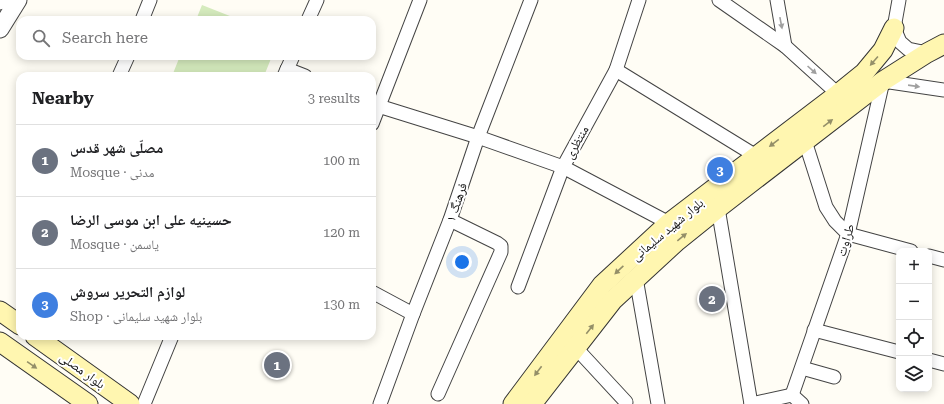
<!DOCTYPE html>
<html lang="en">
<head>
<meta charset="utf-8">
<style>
  :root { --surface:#fff; --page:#f2f2f2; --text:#202124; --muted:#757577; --line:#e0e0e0; --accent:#ea580c }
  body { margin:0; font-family:"Roboto Serif","Noto Naskh Arabic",serif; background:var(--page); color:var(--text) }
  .controls { position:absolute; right:12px; bottom:12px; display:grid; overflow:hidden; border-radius:8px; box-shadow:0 2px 10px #0003 }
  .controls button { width:36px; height:36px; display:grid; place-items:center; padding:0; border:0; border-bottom:1px solid var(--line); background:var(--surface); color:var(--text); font:20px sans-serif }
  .you { position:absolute; left:462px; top:262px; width:14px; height:14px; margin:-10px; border:3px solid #fff; border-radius:50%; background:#1a73e8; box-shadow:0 0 0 6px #1a73e833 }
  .badge { display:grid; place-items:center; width:26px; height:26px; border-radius:50%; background:var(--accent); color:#fff; font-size:13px; font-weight:700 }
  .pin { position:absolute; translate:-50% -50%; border:2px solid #fff; box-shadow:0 1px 4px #0006 }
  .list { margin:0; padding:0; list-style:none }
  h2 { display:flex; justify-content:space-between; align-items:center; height:52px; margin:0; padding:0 16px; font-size:17px }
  h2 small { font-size:13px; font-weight:400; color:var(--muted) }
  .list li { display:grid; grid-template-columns:26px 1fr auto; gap:12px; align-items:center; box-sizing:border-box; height:72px; padding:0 16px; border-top:1px solid var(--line) }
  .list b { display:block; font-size:15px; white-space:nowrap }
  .list p { margin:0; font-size:13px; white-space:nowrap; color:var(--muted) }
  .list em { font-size:13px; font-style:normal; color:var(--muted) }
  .icon { flex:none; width:22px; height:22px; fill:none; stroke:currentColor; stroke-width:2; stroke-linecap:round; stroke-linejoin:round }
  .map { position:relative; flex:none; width:944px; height:404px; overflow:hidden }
  .search { position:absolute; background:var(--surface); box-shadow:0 2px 10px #0003; left:16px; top:16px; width:360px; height:44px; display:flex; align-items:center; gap:10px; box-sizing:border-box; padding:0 14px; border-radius:12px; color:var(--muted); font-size:15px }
  .panel { position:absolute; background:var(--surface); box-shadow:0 2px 10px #0003; left:16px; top:72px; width:360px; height:268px; border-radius:12px }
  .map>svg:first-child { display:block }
  .green { fill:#d5ebbd }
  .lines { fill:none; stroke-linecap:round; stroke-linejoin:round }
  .minor-casing { stroke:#444; stroke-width:15 }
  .tertiary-casing { stroke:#444; stroke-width:19 }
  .secondary-casing { stroke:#333; stroke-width:21 }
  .minor { stroke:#fff; stroke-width:13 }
  .tertiary { stroke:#fff; stroke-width:17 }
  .secondary { stroke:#fff6b0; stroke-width:19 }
  .oneway { fill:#a0a0a0 }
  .oneway2 { fill:#948f68 }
  .labels { text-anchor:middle; stroke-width:4; stroke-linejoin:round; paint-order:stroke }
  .street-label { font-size:13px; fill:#111; stroke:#fff }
</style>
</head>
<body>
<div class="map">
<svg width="944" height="404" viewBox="0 0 944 404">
  <rect width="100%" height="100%" fill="#fffdf5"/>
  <g class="green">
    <path d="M 202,5 L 240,20 L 196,20 Z"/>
    <path d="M 180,56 L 272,56 L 264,76 L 172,76 Z"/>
  </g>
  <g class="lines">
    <defs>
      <g id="minor">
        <path d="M 719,0 L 785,46 L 838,94"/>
        <path d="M 777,0 L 785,46"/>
        <path d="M 899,0 L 894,28 L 900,42 L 908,49 L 927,53"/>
        <path d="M 142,20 L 150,0"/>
        <path d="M 308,20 L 317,0"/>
        <path d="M 287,69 L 305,76"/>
        <path d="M 616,70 L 756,156"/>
        <path d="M 119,76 L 128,56"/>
        <path d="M 284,76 L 293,56"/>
        <path d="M 372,104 L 478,137 L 563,167 L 669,223"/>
        <path d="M 372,124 L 420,0"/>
        <path d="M 805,141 L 826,207 L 835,221 L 848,234 L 911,251"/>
        <path d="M 718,208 L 751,404"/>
        <path d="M 929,256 L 944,260"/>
        <path d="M 636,278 L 658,404"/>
        <path d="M 518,287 L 563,167 L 616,70 L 639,0"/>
        <path d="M 372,292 L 413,314"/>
        <path d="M 814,330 L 899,352"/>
        <path d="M 576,348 L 626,402"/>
        <path d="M 929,360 L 944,364"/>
        <path d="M 802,368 L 834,377"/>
        <path d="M 438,394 L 501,252 L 501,246 L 497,243 L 450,220"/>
        <path d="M 792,395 L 848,234 L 883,81 L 944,90"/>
        <path d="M 792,395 L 802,404"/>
        <path d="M 144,404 L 172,336"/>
        <path d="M 380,404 L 413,314 L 450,220 L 478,137 L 531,0"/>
        <path d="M 751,404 L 792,395"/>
      </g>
      <g id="tertiary">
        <path d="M 0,1 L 1,0"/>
        <path d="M 0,29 L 18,0"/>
      </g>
      <g id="secondary">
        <path d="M 0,311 L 20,325"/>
        <path d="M 35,336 L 130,404"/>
        <path d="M 0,342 L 88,404"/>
        <path d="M 513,404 L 602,285 L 669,223 L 838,94 L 864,73 L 883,50 L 894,28"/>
        <path d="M 532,404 L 613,300 L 677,241 L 718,208 L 883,81 L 927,53 L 944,44"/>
      </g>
    </defs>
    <use href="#minor" class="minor-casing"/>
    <use href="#tertiary" class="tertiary-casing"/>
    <use href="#secondary" class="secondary-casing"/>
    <use href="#minor" class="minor"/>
    <use href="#tertiary" class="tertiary"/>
    <use href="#secondary" class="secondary"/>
  </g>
  <defs><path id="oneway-solid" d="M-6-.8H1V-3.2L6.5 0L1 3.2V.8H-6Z"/></defs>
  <g class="oneway">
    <use href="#oneway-solid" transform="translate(781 23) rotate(79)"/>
    <use href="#oneway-solid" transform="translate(812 70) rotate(42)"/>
    <use href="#oneway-solid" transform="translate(914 86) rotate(8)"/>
  </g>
  <g class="oneway2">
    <use href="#oneway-solid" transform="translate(874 61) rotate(131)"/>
    <use href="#oneway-solid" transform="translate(828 123) rotate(-37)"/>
    <use href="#oneway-solid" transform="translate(774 143) rotate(143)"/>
    <use href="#oneway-solid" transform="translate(682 237) rotate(-39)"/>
    <use href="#oneway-solid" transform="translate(619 270) rotate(137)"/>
    <use href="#oneway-solid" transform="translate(590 329) rotate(-52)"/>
    <use href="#oneway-solid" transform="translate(32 365) rotate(35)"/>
    <use href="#oneway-solid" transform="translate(538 371) rotate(127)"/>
  </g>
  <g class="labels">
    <g class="street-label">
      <text transform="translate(576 142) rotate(-61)" y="5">منتظری</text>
      <text transform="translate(456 202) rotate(-71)" y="5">فرهنگ ۱</text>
      <text transform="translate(667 229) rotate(-40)" y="5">بلوار شهید سلیمانی</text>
      <text transform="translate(845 240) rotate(-73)" y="5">طراوت</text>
      <text transform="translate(83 370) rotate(36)" y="5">بلوار مصلی</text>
    </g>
  </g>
</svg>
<div class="controls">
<button>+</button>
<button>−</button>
<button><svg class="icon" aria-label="locate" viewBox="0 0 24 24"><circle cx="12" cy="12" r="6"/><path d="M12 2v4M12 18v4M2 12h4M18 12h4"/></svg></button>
<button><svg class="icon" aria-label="layers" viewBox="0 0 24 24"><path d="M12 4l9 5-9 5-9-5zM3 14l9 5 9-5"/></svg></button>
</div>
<div class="you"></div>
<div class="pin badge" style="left:277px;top:365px;background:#6b7280">1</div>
<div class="pin badge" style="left:712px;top:299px;background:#6b7280">2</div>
<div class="pin badge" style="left:720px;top:170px;background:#3f7fe0">3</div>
<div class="search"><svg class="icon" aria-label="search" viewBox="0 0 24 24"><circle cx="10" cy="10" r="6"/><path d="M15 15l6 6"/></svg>Search here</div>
<section class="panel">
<h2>Nearby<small>3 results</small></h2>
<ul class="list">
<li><span class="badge" style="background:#6b7280">1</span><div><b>مصلّی شهر قدس</b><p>Mosque · مدنی</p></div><em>100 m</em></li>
<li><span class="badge" style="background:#6b7280">2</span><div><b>حسینیه علی ابن موسی الرضا</b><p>Mosque · یاسمن</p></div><em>120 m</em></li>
<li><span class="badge" style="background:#3f7fe0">3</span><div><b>لوازم التحریر سروش</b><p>Shop · بلوار شهید سلیمانی</p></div><em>130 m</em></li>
</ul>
</section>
</div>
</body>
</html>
